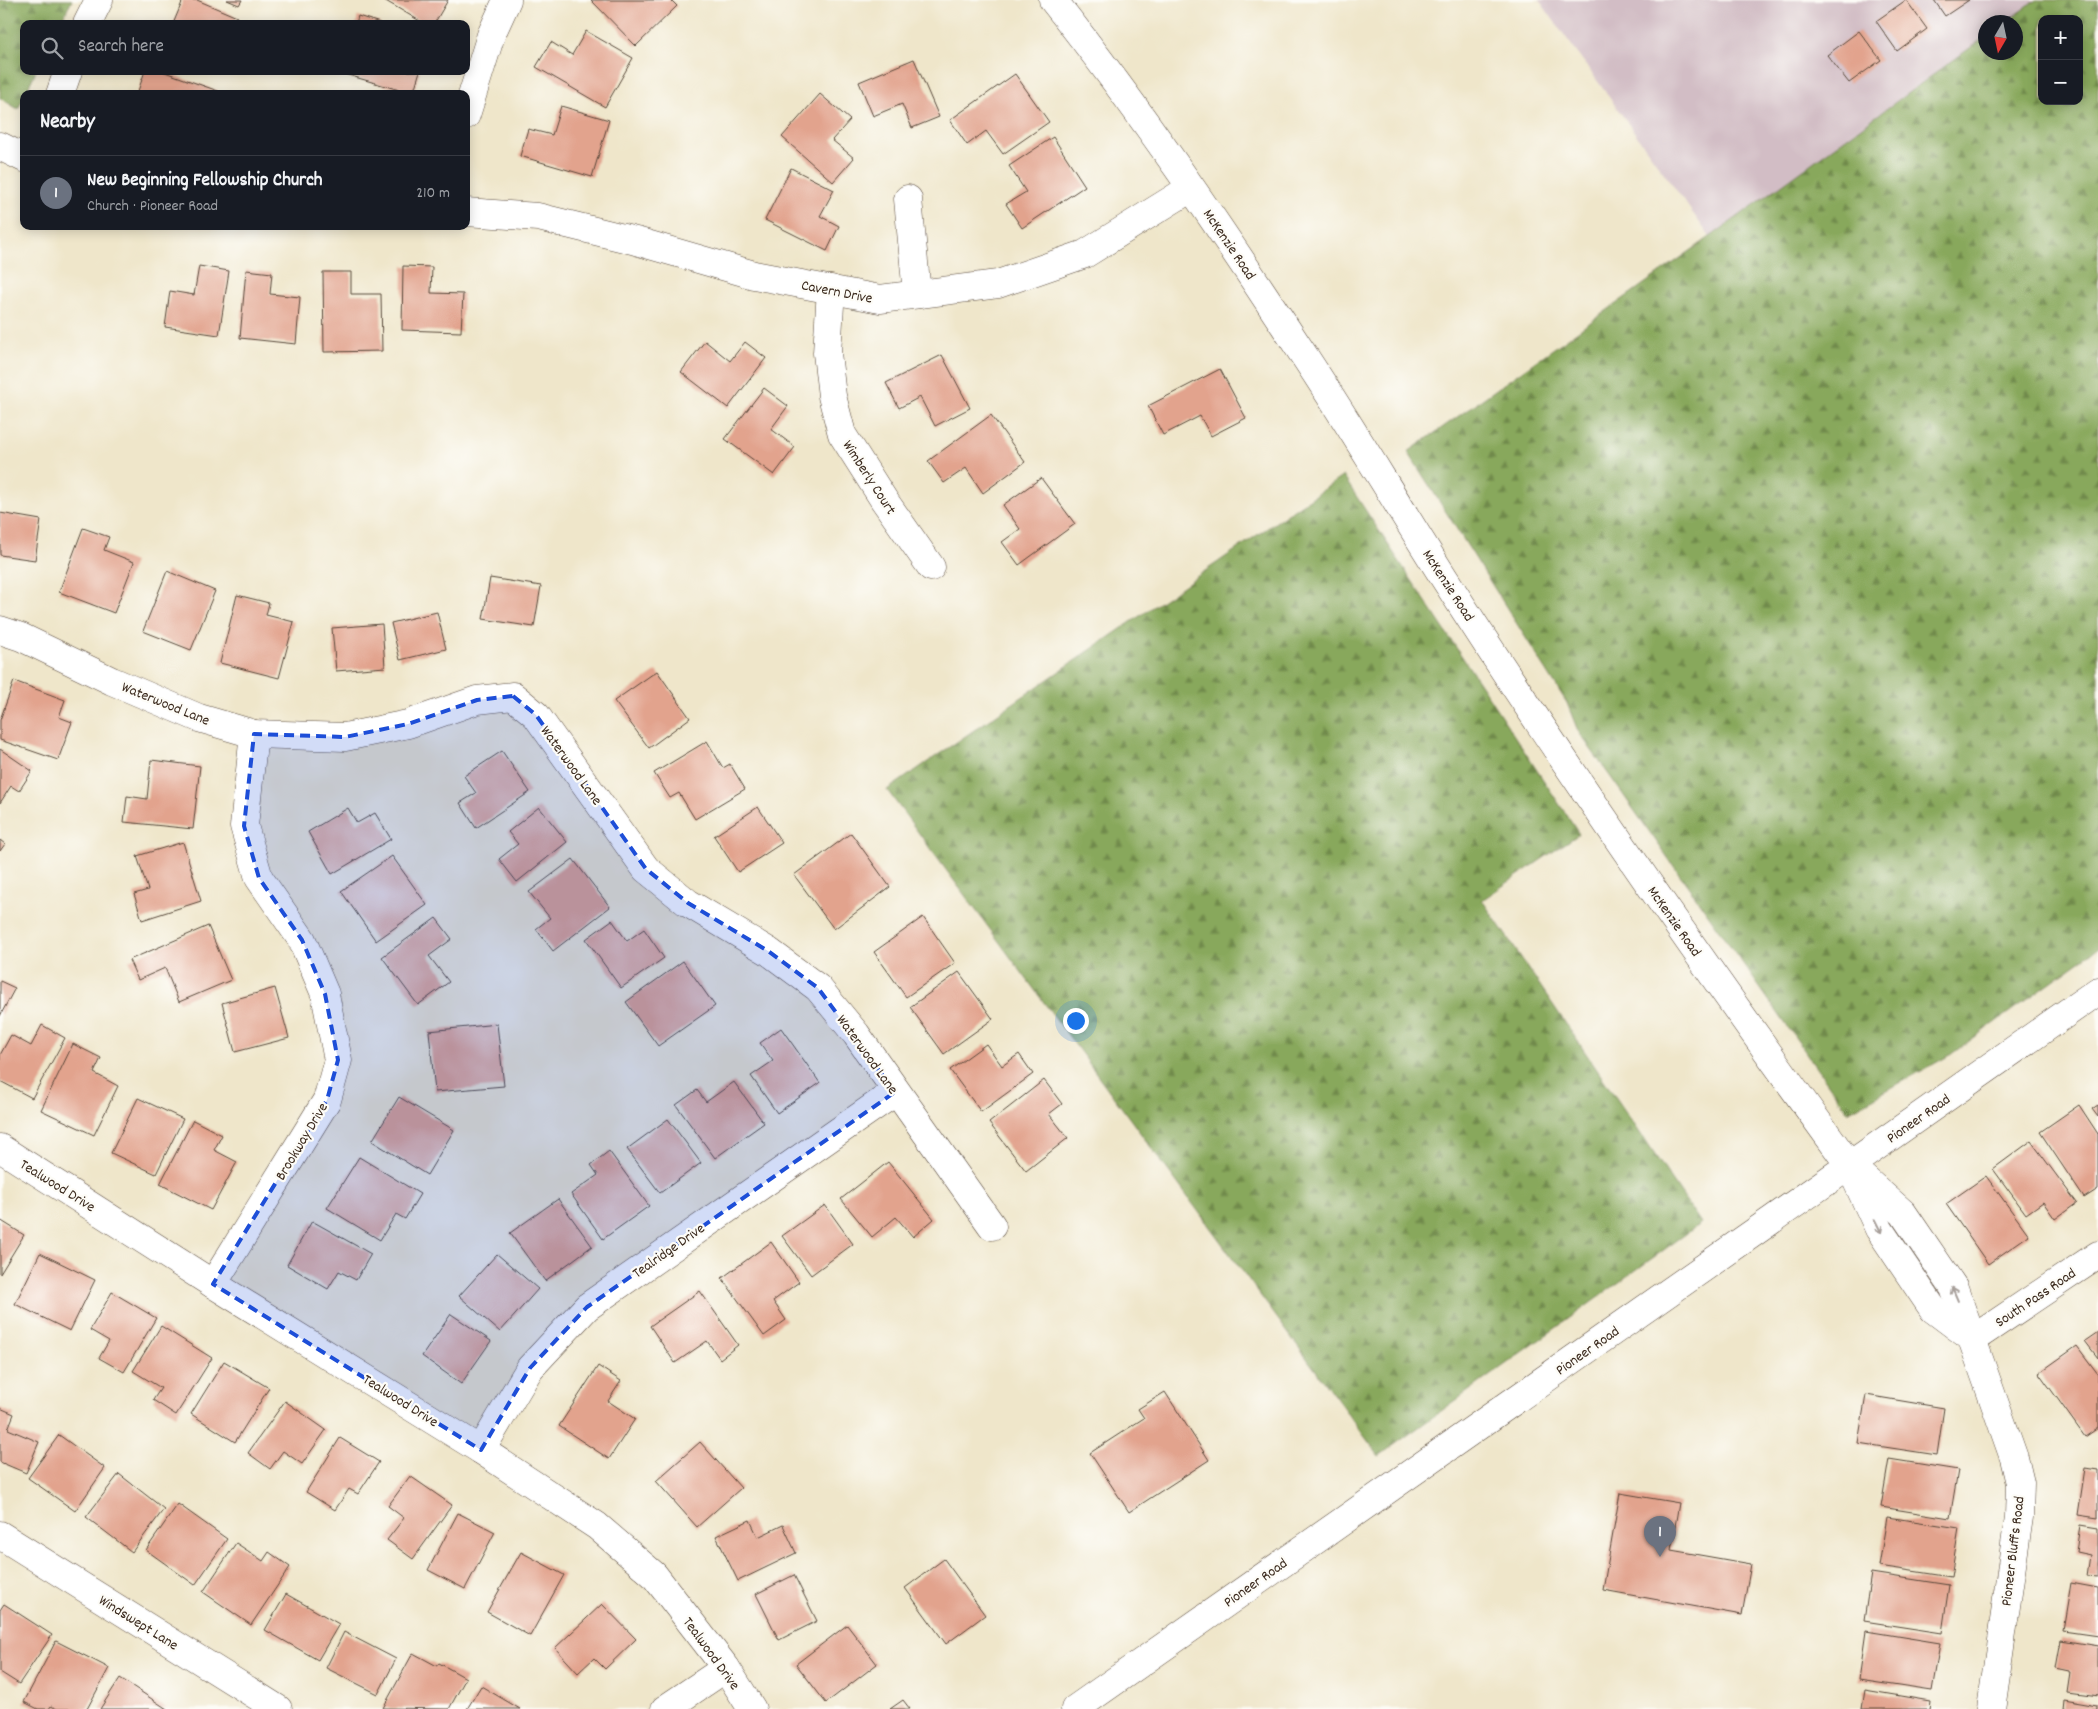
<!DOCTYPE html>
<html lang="en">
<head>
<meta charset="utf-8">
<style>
  :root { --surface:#171b24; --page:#20242c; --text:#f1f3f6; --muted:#9ea1a6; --line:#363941; --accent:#0b8043 }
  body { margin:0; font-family:Dekko,sans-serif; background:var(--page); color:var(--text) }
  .controls { position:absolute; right:15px; top:15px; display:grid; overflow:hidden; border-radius:10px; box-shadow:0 2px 12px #0003 }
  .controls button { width:45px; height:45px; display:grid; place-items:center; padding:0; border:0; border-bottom:1px solid var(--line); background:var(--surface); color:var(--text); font:25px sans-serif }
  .compass { position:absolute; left:1978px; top:15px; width:45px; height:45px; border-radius:50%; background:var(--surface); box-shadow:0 2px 12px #0003; rotate:189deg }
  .you { position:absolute; left:1075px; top:1020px; width:18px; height:18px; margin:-12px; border:4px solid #fff; border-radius:50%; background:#1a73e8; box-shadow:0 0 0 8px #1a73e833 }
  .badge { display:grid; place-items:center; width:32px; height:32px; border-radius:50%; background:var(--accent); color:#fff; font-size:16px; font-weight:700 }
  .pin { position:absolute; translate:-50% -41px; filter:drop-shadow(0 1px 2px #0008) }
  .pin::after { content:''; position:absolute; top:26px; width:18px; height:15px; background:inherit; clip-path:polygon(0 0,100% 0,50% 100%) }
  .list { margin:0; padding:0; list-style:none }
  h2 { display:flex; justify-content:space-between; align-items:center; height:65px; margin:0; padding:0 20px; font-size:21px }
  h2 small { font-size:16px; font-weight:400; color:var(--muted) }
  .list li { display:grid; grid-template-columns:32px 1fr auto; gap:15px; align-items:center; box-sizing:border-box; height:75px; padding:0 20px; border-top:1px solid var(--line) }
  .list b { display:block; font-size:19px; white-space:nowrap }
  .list p { margin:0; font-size:16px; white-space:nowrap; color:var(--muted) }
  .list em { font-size:16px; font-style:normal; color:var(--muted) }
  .icon { flex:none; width:28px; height:28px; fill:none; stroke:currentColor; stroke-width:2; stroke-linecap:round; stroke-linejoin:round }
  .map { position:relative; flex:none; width:2098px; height:1709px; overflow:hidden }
  .search { position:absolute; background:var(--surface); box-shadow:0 2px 12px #0003; left:20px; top:20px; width:450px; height:55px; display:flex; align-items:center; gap:12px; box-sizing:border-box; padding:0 18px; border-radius:10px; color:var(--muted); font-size:19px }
  .panel { position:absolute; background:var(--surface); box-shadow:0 2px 12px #0003; left:20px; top:90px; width:450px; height:140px; border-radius:10px }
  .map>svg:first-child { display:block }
  .industrial { fill:#d2bdc5 }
  .forest { fill:url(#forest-firs); stroke:#62693d; fill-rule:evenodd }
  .building { fill:#e2a38d }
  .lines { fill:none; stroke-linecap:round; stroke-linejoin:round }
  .street-casing { stroke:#564638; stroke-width:29 }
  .secondary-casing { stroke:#564638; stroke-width:29 }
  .street { stroke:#fff; stroke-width:28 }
  .secondary { stroke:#fff; stroke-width:28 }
  .oneway { stroke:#a79f9a }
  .marked { fill:#1d4ed8; fill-opacity:0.2; stroke:#1d4ed8; stroke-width:4; stroke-dasharray:10 6; stroke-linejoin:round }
  .labels { text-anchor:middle; stroke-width:4.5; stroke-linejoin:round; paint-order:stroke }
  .street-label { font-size:15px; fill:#3b2a1e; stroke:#fdfcf7 }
</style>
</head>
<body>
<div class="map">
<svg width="2098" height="1709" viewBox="0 0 2098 1709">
  <defs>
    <pattern id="forest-firs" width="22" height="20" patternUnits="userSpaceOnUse" patternTransform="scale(1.25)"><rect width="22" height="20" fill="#88a85c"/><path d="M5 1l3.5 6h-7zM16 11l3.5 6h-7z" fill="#70894b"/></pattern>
  </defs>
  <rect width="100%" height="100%" fill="#fdfcf7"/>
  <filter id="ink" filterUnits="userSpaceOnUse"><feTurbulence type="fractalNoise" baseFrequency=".02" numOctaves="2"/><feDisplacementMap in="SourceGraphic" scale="10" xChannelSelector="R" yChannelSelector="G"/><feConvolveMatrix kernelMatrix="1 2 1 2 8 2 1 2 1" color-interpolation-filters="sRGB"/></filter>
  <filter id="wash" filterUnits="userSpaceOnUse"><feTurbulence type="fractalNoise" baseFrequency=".0096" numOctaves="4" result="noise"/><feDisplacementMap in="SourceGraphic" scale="20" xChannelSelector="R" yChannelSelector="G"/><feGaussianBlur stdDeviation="1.12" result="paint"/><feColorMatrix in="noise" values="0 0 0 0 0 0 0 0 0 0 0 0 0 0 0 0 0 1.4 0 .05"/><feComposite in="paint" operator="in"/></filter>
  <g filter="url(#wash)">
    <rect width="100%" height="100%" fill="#efe6ca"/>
    <path class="industrial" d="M 1539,0 L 2037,0 L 2006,22 L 1986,22 L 1985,37 L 1710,237 Z"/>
    <g class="forest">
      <path d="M 0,0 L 72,0 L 60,24 L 24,24 L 24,71 L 36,71 L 18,109 L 0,98 Z"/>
      <path d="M 2037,0 L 2098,0 L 2098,948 L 1950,1055 L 1848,1112 L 1578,731 L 1567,703 L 1408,452 L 1710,237 L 1985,37 L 1986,52 L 2016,52 L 2016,22 L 2006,22 ZM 2042,19 L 2079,19 L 2079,101 L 2042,101 Z"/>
      <path d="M 1343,476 L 1579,834 L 1482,900 L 1701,1223 L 1379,1456 L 887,790 Z"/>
    </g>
    <g id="blocks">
      <g class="building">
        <path d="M 183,0 L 197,0 L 237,17 L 234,24 L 173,24 Z"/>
        <path d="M 227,0 L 242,0 L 239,5 Z"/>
        <path d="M 384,0 L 448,0 L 434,24 L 425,24 Z"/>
        <path d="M 591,0 L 671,0 L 677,6 L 636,46 Z"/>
        <path d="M 1906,0 L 1927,29 L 1897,51 L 1876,21 Z"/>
        <path d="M 1934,0 L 1969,0 L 1945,16 Z"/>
        <path d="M 358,16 L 380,23 L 380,24 L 356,24 Z"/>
        <path d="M 586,31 L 633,58 L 605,107 L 536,67 L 551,42 L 572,55 Z"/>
        <path d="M 1859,31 L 1881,60 L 1849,83 L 1827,55 Z"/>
        <path d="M 914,59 L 939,117 L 912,128 L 902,104 L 873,116 L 859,82 Z"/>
        <path d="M 145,71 L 162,71 L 218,91 L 217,94 L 137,94 Z"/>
        <path d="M 341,71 L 420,71 L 413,94 L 341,73 Z"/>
        <path d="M 1015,74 L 1049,122 L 1003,154 L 986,131 L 967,145 L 950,120 Z"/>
        <path d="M 820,94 L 850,120 L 832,140 L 854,158 L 833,182 L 782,137 Z"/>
        <path d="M 561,106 L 609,120 L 592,177 L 520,156 L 528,129 L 552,135 Z"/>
        <path d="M 1053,137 L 1085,186 L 1022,228 L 1006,204 L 1026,192 L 1009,166 Z"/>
        <path d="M 791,168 L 834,190 L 820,216 L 839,226 L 827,251 L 765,220 Z"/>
        <path d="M 199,266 L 229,271 L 219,335 L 165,327 L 170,291 L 194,295 Z"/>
        <path d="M 403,266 L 432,267 L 431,293 L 463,294 L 461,332 L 402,330 Z"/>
        <path d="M 246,270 L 272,273 L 270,294 L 300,297 L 296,344 L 240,338 Z"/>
        <path d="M 323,272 L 351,272 L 351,294 L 381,294 L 382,351 L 324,352 Z"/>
        <path d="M 705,341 L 730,361 L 745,342 L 766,358 L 728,408 L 681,372 Z"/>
        <path d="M 942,355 L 970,408 L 935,426 L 920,397 L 899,408 L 886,383 Z"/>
        <path d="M 1220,369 L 1246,418 L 1211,436 L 1200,416 L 1163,435 L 1148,406 Z"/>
        <path d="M 764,388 L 788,406 L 771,429 L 795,447 L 774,475 L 725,439 Z"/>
        <path d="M 991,415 L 1025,462 L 983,493 L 966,468 L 944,483 L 928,461 Z"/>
        <path d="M 1041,478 L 1075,524 L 1019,565 L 1002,542 L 1020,529 L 1003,505 Z"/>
        <path d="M 0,513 L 41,520 L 35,560 L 0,555 Z"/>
        <path d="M 83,528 L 109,537 L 104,550 L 134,562 L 114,613 L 59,592 Z"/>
        <path d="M 167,571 L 215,591 L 191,650 L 143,631 Z"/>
        <path d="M 490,578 L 541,586 L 534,627 L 483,619 Z"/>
        <path d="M 237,595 L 269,603 L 266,615 L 294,622 L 279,678 L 220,663 Z"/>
        <path d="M 437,612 L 446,649 L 400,660 L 391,623 Z"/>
        <path d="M 382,624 L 385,667 L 336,671 L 332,628 Z"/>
        <path d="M 657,671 L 690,718 L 649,748 L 614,701 Z"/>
        <path d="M 14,681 L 65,700 L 59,717 L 72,722 L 58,760 L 0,740 L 0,720 Z"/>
        <path d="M 707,741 L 723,768 L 730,764 L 745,789 L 695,819 L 679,793 L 670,798 L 654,773 Z"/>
        <path d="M 0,749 L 32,771 L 19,791 L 11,786 L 0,803 Z"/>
        <path d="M 502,751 L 530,792 L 476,828 L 460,803 L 476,793 L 464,776 Z"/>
        <path d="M 151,760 L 200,766 L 193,829 L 124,822 L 127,796 L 147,799 Z"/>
        <path d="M 539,807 L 567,842 L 517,882 L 499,859 L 518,844 L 508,832 Z"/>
        <path d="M 758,807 L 782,843 L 738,872 L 714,836 Z"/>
        <path d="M 348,808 L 357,823 L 375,813 L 391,839 L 332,874 L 308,832 Z"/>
        <path d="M 851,833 L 890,887 L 834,929 L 794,875 Z"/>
        <path d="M 0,840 L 5,844 L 0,851 Z"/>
        <path d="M 183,842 L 201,901 L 142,920 L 134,894 L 148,890 L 137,856 Z"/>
        <path d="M 392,856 L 427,905 L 376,941 L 341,891 Z"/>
        <path d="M 573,859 L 610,907 L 553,951 L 536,929 L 550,918 L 529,892 Z"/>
        <path d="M 923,917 L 955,963 L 906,997 L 874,952 Z"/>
        <path d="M 436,918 L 452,939 L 429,956 L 449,982 L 418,1005 L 382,957 Z"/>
        <path d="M 612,920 L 627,941 L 644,929 L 664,958 L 621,988 L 586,939 Z"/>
        <path d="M 208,926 L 231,980 L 179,1002 L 165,968 L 138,980 L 129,960 Z"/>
        <path d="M 683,961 L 715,1006 L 658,1046 L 626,1002 Z"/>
        <path d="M 959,972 L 993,1019 L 944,1054 L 910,1007 Z"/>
        <path d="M 0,981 L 15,988 L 0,1016 Z"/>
        <path d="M 275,988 L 289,1038 L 235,1052 L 222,1003 Z"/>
        <path d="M 497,1024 L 504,1086 L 435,1092 L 429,1031 Z"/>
        <path d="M 42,1025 L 65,1038 L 32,1098 L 0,1081 L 0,1055 L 11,1035 L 31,1046 Z"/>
        <path d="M 781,1028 L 820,1083 L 777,1113 L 751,1076 L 773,1061 L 760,1043 Z"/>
        <path d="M 73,1044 L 101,1058 L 94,1073 L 118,1086 L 94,1135 L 41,1110 Z"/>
        <path d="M 986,1044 L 1002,1066 L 1019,1054 L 1033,1074 L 981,1112 L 950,1070 Z"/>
        <path d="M 1044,1080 L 1062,1104 L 1049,1114 L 1068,1138 L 1026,1171 L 989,1123 Z"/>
        <path d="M 734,1082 L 764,1123 L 715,1158 L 676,1105 L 697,1090 L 706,1102 Z"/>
        <path d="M 399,1097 L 454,1130 L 427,1175 L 372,1141 Z"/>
        <path d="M 138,1098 L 183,1119 L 156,1174 L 111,1153 Z"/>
        <path d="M 2079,1105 L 2098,1134 L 2098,1189 L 2084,1198 L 2040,1132 Z"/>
        <path d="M 2098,1105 L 2098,1117 L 2092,1109 Z"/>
        <path d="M 668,1119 L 701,1163 L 660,1193 L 627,1149 Z"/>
        <path d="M 193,1120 L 222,1135 L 214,1150 L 237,1162 L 211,1210 L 160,1184 Z"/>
        <path d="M 2031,1141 L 2077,1203 L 2055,1219 L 2043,1202 L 2026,1214 L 1993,1169 Z"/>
        <path d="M 609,1151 L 649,1206 L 603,1239 L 571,1194 L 598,1175 L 591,1165 Z"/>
        <path d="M 359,1157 L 420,1194 L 405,1219 L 396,1214 L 380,1240 L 327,1208 Z"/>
        <path d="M 888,1162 L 934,1219 L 913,1237 L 896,1217 L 872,1237 L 841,1199 Z"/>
        <path d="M 1986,1176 L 2029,1235 L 1988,1264 L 1946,1204 Z"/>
        <path d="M 558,1199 L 592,1246 L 545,1281 L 510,1233 Z"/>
        <path d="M 825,1205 L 853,1244 L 811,1275 L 782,1236 Z"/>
        <path d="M 0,1220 L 24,1235 L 0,1274 Z"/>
        <path d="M 312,1221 L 371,1254 L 356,1280 L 339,1271 L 328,1289 L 287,1265 Z"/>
        <path d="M 771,1242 L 799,1282 L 773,1301 L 786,1320 L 764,1336 L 722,1278 Z"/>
        <path d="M 40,1253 L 95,1280 L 70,1331 L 15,1304 Z"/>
        <path d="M 497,1254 L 538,1289 L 500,1332 L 459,1296 Z"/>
        <path d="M 700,1291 L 738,1345 L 720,1359 L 707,1341 L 675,1363 L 650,1326 Z"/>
        <path d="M 112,1292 L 156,1318 L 124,1372 L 99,1358 L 109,1341 L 90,1330 Z"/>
        <path d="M 451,1314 L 491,1341 L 461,1384 L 422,1356 Z"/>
        <path d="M 161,1326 L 212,1358 L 176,1415 L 153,1400 L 161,1388 L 133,1371 Z"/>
        <path d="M 2098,1332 L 2098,1358 L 2085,1341 Z"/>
        <path d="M 2077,1346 L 2098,1374 L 2098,1428 L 2085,1437 L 2039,1373 Z"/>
        <path d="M 224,1361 L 269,1388 L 235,1442 L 191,1414 Z"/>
        <path d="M 598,1366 L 621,1381 L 608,1401 L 635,1419 L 609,1459 L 559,1426 Z"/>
        <path d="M 1165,1392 L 1209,1460 L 1129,1512 L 1090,1453 L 1144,1418 L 1138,1409 Z"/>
        <path d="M 1866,1395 L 1944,1408 L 1937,1455 L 1858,1443 Z"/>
        <path d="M 285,1401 L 326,1430 L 302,1464 L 283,1451 L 270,1469 L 248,1453 Z"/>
        <path d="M 0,1408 L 14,1414 L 8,1429 L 39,1442 L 26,1473 L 0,1462 Z"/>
        <path d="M 59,1435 L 105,1468 L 75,1511 L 28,1478 Z"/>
        <path d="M 340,1438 L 379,1462 L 358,1494 L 349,1489 L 335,1510 L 306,1492 Z"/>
        <path d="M 700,1442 L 741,1488 L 697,1527 L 656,1481 Z"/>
        <path d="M 1889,1459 L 1958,1470 L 1950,1518 L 1881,1507 Z"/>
        <path d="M 2085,1468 L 2098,1470 L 2098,1518 L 2078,1515 Z"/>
        <path d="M 119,1474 L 164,1509 L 132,1552 L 86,1517 Z"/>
        <path d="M 410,1476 L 452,1505 L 413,1559 L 387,1540 L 404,1518 L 388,1506 Z"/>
        <path d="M 1620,1493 L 1679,1503 L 1671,1550 L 1751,1564 L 1742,1615 L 1603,1590 Z"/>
        <path d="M 178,1504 L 227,1539 L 195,1585 L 146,1550 Z"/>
        <path d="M 458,1513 L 495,1532 L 465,1589 L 428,1570 Z"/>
        <path d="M 1887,1517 L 1959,1528 L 1951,1577 L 1879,1566 Z"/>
        <path d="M 750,1520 L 758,1537 L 783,1525 L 796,1553 L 738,1581 L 716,1536 Z"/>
        <path d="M 2080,1525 L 2098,1528 L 2098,1577 L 2087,1576 L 2090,1555 L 2076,1552 Z"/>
        <path d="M 236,1543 L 263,1561 L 269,1552 L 290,1567 L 251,1625 L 203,1592 Z"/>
        <path d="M 521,1552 L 564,1575 L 530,1636 L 487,1612 Z"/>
        <path d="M 944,1559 L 985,1615 L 946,1644 L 905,1588 Z"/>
        <path d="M 1871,1573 L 1949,1585 L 1942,1633 L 1864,1621 Z"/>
        <path d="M 794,1575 L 817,1621 L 779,1640 L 756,1594 Z"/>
        <path d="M 2071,1583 L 2098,1588 L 2098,1636 L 2063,1631 Z"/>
        <path d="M 286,1594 L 339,1624 L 318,1660 L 265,1630 Z"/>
        <path d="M 4,1604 L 52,1635 L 19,1684 L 0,1672 L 0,1610 Z"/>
        <path d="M 602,1604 L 636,1639 L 605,1669 L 594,1658 L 578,1673 L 555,1648 Z"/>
        <path d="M 847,1625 L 877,1664 L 826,1703 L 796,1664 Z"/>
        <path d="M 1866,1631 L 1940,1643 L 1932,1691 L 1859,1680 Z"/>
        <path d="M 344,1632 L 396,1659 L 378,1694 L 326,1668 Z"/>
        <path d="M 2061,1640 L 2098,1646 L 2098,1695 L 2067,1691 L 2070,1671 L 2056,1668 Z"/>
        <path d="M 56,1641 L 109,1668 L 87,1709 L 57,1709 L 51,1706 L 49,1709 L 38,1709 L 24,1702 Z"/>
        <path d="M 413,1653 L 437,1666 L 439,1663 L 466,1678 L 449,1709 L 383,1708 Z"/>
        <path d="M 120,1678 L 167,1709 L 100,1709 Z"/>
        <path d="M 481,1686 L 520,1709 L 467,1709 Z"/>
        <path d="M 1865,1690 L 1930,1701 L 1929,1709 L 1862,1709 Z"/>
        <path d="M 2063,1699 L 2098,1705 L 2098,1709 L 2062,1709 Z"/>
        <path d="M 903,1700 L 910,1709 L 890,1709 Z"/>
      </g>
    </g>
  </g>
  <g filter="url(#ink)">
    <use href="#blocks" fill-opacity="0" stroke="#564638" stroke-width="1"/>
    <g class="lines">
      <defs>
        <g id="street">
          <path d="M 87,24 L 99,0"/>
          <path d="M 60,94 L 68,71"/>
          <path d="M 466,115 L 491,35 L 507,0"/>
          <path d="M 0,146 L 24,158"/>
          <path d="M 908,199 L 917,294"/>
          <path d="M 466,212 L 538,217 L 636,241 L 754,275 L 880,299 L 998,284 L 1085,254 L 1191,188"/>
          <path d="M 831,289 L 827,353 L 832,396 L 842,434 L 884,500 L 931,567"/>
          <path d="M 0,630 L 21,637 L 112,681 L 199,718 L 254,734 L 345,737 L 408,724 L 477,700 L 513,696 L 536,715 L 646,869 L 688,903 L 768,951 L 818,988 L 856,1034 L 992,1226"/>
          <path d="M 0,1148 L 213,1284 L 481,1450 L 597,1526 L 654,1575 L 726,1668 L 752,1709"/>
          <path d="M 1850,1166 L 1903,1213 L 1954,1288 L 2014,1458 L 2020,1483 L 2019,1517 L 1991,1709"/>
          <path d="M 1854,1175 L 1879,1229 L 1933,1309 L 1973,1339"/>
          <path d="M 213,1284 L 327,1100 L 338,1060 L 325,994 L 302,940 L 259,878 L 244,826 L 254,734"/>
          <path d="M 1973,1339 L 2098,1255"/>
          <path d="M 481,1450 L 530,1368 L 587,1307 L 895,1092"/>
          <path d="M 0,1535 L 278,1709"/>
          <path d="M 665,1709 L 726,1668"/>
        </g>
        <g id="secondary">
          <path d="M 1053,0 C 1141,111 1221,229 1299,348 C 1348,421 1392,496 1439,570 C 1569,774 1708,971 1850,1166"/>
          <path d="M 1075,1709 L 2098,991"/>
        </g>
      </defs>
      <use href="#street" class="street-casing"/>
      <use href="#secondary" class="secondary-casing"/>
      <use href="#street" class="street"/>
      <use href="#secondary" class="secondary"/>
    </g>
    <defs><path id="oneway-shaft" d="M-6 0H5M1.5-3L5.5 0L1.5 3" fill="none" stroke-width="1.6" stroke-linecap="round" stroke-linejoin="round" transform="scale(1.25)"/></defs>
    <g class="oneway">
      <use href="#oneway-shaft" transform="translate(1878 1226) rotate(63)"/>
      <use href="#oneway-shaft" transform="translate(1955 1294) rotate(-113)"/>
    </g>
  </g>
  <path class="marked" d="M 513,696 L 536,715 L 646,869 L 688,903 L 768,951 L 818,988 L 895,1092 L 587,1307 L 530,1368 L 481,1450 L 213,1284 L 327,1100 L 338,1060 L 325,994 L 302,940 L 259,878 L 244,826 L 254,734 L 345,737 L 408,724 L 477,700 Z"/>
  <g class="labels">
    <g class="street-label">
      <text transform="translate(1230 244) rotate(56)" y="5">McKenzie Road</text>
      <text transform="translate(837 291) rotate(11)" y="5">Cavern Drive</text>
      <text transform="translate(870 477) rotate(57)" y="5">Wimberly Court</text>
      <text transform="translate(1449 585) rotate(57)" y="5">McKenzie Road</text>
      <text transform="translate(166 703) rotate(22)" y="5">Waterwood Lane</text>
      <text transform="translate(572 765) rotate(54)" y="5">Waterwood Lane</text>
      <text transform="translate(1675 921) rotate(55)" y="5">McKenzie Road</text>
      <text transform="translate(868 1054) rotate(54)" y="5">Waterwood Lane</text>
      <text transform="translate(1918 1118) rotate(-35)" y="5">Pioneer Road</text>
      <text transform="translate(301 1141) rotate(-59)" y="5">Brookway Drive</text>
      <text transform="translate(58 1185) rotate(32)" y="5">Tealwood Drive</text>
      <text transform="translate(668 1250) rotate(-35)" y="5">Tealridge Drive</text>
      <text transform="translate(2035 1297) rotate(-34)" y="5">South Pass Road</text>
      <text transform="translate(1587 1350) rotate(-35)" y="5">Pioneer Road</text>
      <text transform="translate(401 1400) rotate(32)" y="5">Tealwood Drive</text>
      <text transform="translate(2012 1551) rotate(-83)" y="5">Pioneer Bluffs Road</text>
      <text transform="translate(1255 1582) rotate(-35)" y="5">Pioneer Road</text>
      <text transform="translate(139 1622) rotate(32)" y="5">Windswept Lane</text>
      <text transform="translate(712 1653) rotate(54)" y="5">Tealwood Drive</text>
    </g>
  </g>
</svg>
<div class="controls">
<button>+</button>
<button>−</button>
</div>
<svg class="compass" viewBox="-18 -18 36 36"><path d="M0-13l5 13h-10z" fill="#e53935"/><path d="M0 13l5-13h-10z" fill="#9ea1a6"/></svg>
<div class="you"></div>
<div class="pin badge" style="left:1660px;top:1557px;background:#6b7280">1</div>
<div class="search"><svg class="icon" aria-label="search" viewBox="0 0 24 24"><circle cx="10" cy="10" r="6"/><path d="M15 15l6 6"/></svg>Search here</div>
<section class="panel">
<h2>Nearby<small></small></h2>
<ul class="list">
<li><span class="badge" style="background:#6b7280">1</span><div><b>New Beginning Fellowship Church</b><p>Church · Pioneer Road</p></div><em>210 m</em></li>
</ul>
</section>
</div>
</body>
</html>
